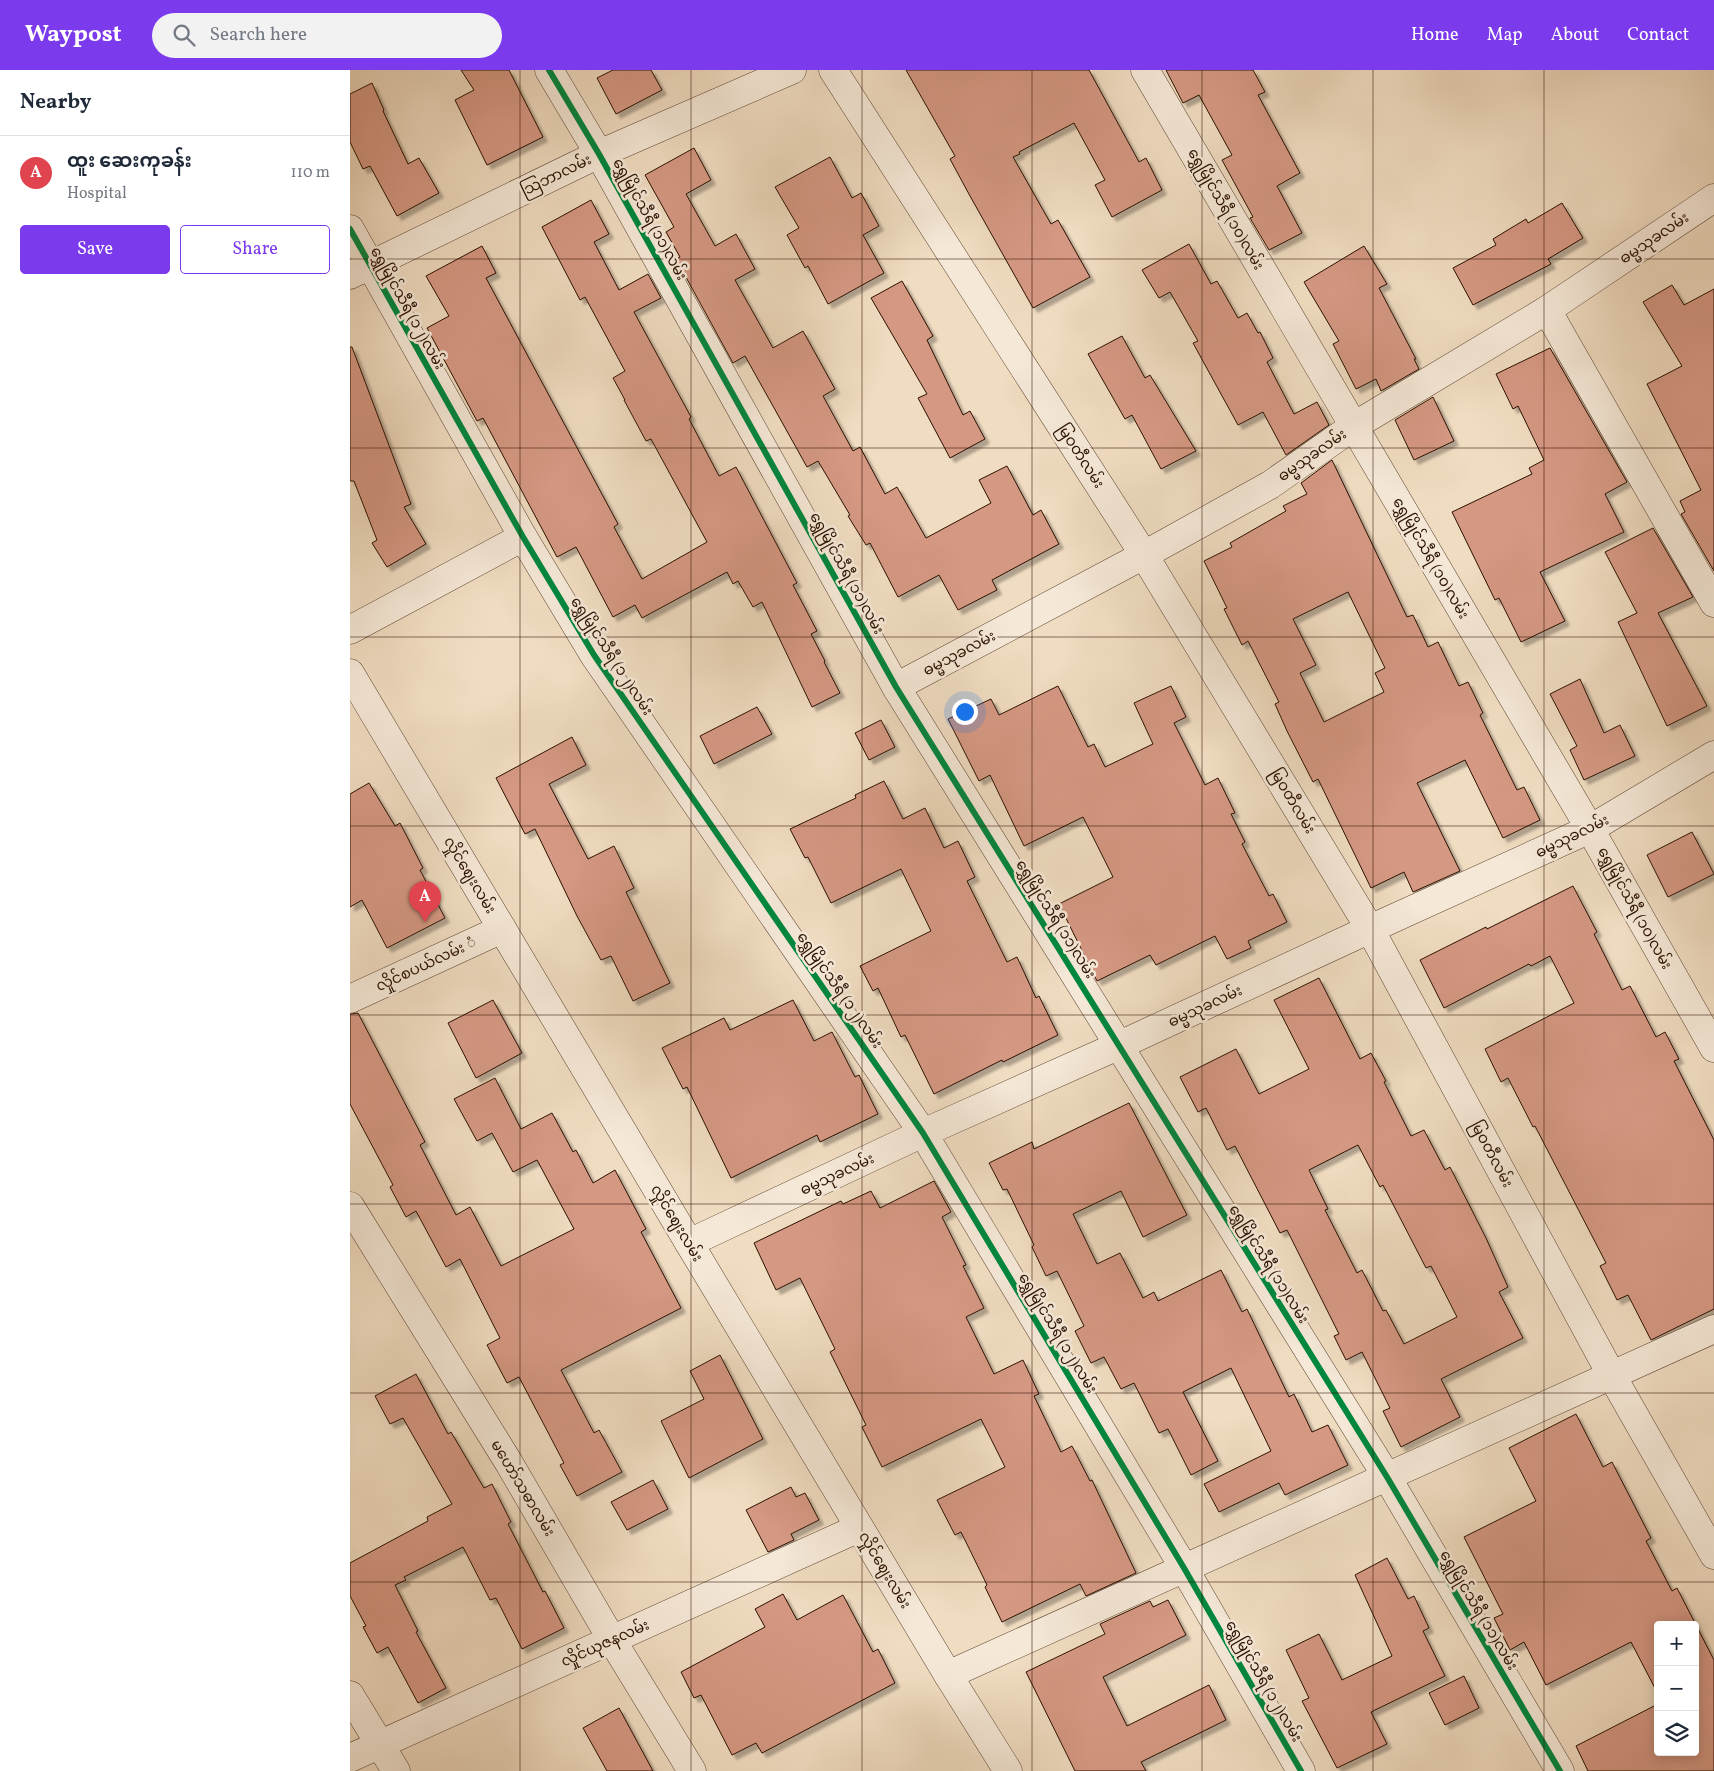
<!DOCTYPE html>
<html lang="en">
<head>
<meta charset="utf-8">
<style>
  :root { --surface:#fff; --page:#f2f2f3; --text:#1f2937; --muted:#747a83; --line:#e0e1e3; --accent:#7c3aed }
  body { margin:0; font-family:Vollkorn,"Noto Sans Myanmar",serif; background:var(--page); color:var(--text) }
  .controls { position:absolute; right:15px; bottom:15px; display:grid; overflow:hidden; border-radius:5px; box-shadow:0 2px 12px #0003 }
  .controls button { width:45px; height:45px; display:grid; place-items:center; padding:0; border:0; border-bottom:1px solid var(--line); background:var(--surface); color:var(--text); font:25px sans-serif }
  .you { position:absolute; left:614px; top:641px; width:18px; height:18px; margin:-12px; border:4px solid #fff; border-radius:50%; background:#1a73e8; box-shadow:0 0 0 8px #1a73e833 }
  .badge { display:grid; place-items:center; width:32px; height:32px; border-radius:50%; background:var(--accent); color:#fff; font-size:16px; font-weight:700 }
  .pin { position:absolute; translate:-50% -41px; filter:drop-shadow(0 1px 2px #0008) }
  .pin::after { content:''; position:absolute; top:26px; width:18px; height:15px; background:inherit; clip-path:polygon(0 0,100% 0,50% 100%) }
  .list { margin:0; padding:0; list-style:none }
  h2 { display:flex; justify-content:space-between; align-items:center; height:65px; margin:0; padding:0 20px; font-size:21px }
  h2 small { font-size:16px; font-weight:400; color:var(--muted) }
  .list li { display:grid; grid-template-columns:32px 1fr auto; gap:15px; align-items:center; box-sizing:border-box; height:75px; padding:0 20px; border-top:1px solid var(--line) }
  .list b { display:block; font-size:19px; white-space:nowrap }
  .list p { margin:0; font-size:16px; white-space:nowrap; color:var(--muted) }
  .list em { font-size:16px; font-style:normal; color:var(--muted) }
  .actions { display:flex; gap:10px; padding:15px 20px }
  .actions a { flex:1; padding:11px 0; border:1px solid var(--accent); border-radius:5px; text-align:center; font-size:18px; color:var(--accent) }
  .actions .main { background:var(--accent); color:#fff }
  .icon { flex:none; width:28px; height:28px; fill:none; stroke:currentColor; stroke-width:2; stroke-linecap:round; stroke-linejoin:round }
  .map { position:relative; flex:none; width:1364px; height:1701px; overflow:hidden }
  header { display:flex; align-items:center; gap:30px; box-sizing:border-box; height:70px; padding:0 25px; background:var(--accent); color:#fff }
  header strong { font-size:24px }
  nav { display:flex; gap:28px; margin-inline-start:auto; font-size:18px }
  .search { width:350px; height:45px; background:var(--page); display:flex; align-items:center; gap:12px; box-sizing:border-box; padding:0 18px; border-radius:28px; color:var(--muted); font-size:19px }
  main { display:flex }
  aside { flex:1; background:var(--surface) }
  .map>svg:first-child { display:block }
  .building { fill:#d59883; stroke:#2b1100; fill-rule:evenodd; filter:url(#shadow) }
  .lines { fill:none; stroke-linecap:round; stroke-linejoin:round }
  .minor-casing { stroke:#5c4430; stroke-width:29 }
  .minor { stroke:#f5e8d7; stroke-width:28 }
  .cycleway-casing { stroke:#f5e8d7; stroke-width:9 }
  .cycleway { stroke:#00873e; stroke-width:6 }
  .grid { fill:none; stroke:#2b1100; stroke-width:1; stroke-opacity:0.55 }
  .labels { text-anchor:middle; stroke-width:5; stroke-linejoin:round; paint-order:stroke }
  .street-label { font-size:15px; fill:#2b1100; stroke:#f5e8d7 }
</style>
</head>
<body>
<header>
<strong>Waypost</strong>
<div class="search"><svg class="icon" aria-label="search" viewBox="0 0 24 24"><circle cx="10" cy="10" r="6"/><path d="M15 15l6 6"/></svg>Search here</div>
<nav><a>Home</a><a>Map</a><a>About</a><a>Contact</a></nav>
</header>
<main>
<aside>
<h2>Nearby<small></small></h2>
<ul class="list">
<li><span class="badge" style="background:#e0444e">A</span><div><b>ထူး ဆေးကုခန်း</b><p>Hospital</p></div><em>110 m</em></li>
</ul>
<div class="actions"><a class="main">Save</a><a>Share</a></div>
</aside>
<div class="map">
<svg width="1364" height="1701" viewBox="0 0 1364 1701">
  <defs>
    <filter id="shadow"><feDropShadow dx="4.5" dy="4.5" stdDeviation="1" flood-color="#0004"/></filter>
  </defs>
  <rect width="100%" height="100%" fill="#f0dcc1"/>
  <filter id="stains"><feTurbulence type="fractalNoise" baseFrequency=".004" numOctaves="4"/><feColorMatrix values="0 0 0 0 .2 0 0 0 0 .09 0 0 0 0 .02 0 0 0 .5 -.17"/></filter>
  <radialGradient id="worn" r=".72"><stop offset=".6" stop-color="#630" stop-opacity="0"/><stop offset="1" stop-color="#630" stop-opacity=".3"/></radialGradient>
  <g class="building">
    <path d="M 111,0 L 159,0 L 193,67 L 137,95 L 105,30 L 124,20 Z"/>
    <path d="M 263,0 L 301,0 L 312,20 L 266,44 L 247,8 Z"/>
    <path d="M 556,0 L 739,0 L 789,92 L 796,88 L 812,120 L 762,147 L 745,115 L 755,110 L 724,53 L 669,82 L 670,84 L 663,87 L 701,154 L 708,150 L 740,207 L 683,238 L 620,126 L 600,89 L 605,86 Z"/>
    <path d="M 816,0 L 903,0 L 915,22 L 908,25 L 950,103 L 927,116 L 952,163 L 919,180 L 900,148 L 903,147 L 872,90 L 882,85 L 849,25 L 833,33 Z"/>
    <path d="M 22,13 L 34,40 L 33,41 L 58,94 L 69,88 L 89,123 L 47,146 L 20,96 L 13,99 L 0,72 L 0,24 Z"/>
    <path d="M 344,78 L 361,110 L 336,124 L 365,176 L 386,164 L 405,199 L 385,210 L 423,278 L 453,261 L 485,319 L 473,326 L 503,381 L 510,377 L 535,424 L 547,417 L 576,468 L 641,433 L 629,410 L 657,396 L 683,445 L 691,440 L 709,474 L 642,510 L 647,520 L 608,540 L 589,505 L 548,527 L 520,473 L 516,475 L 498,446 L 500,445 L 468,391 L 457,397 L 395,286 L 383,293 L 326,189 L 330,187 L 316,162 L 324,157 L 295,105 Z"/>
    <path d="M 480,87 L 502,128 L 511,123 L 529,156 L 513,165 L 534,203 L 478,234 L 458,196 L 455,198 L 437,165 L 449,158 L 425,117 Z"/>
    <path d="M 241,130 L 259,164 L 244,172 L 269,220 L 298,204 L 311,228 L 284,242 L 341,347 L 339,349 L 369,406 L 386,397 L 447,513 L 443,515 L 467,561 L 461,564 L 475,591 L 474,592 L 490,623 L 462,637 L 412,532 L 403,537 L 388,511 L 383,514 L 377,502 L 292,548 L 285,535 L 263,547 L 226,477 L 207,487 L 133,348 L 127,351 L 77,258 L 99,246 L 76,206 L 132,176 L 146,203 L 136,208 L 268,454 L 264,457 L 292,509 L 357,472 L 301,369 L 296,371 L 274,330 L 275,330 L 263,308 L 275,301 L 235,227 L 230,230 L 192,157 Z"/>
    <path d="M 1212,133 L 1233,168 L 1198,189 L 1201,194 L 1123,235 L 1103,198 L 1146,175 L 1143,169 L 1176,149 L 1178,153 Z"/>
    <path d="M 839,174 L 861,214 L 867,211 L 888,248 L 897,243 L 908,263 L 910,262 L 923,288 L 917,292 L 944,344 L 967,332 L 979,355 L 936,385 L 913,342 L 888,355 L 843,273 L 848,271 L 820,222 L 809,228 L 792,200 Z"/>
    <path d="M 1014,176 L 1037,214 L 1029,218 L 1066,289 L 1064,289 L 1069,299 L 1031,321 L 1026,309 L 1006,319 L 983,274 L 989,271 L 954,212 Z"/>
    <path d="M 552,211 L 583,266 L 577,270 L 613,345 L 620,341 L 635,369 L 600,388 L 568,328 L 577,324 L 521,228 Z"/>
    <path d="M 1322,215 L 1334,235 L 1364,219 L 1364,501 L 1331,444 L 1335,442 L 1330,431 L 1351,420 L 1297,314 L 1332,296 L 1293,232 Z"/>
    <path d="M 772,266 L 795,308 L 800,305 L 846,381 L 811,399 L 782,345 L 775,349 L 738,284 Z"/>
    <path d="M 0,277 L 2,277 L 61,434 L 54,437 L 76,474 L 37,497 L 22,473 L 27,470 L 4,411 L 0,411 Z"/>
    <path d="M 1200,278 L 1277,412 L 1255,424 L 1274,462 L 1190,502 L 1215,551 L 1171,572 L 1149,528 L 1145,530 L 1102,442 L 1182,404 L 1179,398 L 1194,390 L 1168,336 L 1163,339 L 1146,304 Z"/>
    <path d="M 1083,327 L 1104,371 L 1064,390 L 1045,350 Z"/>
    <path d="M 982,390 L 1057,547 L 1063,545 L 1078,577 L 1088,572 L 1109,616 L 1118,612 L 1133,643 L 1130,645 L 1167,720 L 1174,717 L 1190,750 L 1153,768 L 1115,690 L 1067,713 L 1110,801 L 1063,822 L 1054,802 L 1021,818 L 968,709 L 963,712 L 937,661 L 925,634 L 929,632 L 898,571 L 892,575 L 874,539 L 877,538 L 854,491 L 882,477 L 880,473 L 936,441 L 933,436 L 957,424 L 951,413 ZM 998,522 L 1035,598 L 1025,603 L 1034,622 L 974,652 L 950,603 L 966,595 L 943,549 Z"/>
    <path d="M 1303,458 L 1343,527 L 1308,543 L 1357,636 L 1317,656 L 1268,552 L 1287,543 L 1255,482 Z"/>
    <path d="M 1230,609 L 1254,663 L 1270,655 L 1285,686 L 1234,710 L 1220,680 L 1227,676 L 1200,624 Z"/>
    <path d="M 708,616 L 738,677 L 744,674 L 755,697 L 803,674 L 784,633 L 821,616 L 836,647 L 824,653 L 855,715 L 868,708 L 885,743 L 881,744 L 895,772 L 892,774 L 919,826 L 923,824 L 937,852 L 898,871 L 901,878 L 877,889 L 865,866 L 806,895 L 800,885 L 747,911 L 709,834 L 763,807 L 733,747 L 674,776 L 640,705 L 629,711 L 598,649 L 641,629 L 649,645 Z"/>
    <path d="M 407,637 L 422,664 L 364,694 L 350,666 Z"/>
    <path d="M 531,650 L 545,677 L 519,690 L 505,663 Z"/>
    <path d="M 222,667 L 236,695 L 199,714 L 238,789 L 264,776 L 284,818 L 276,822 L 320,913 L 283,931 L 261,886 L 251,890 L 227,846 L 185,759 L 175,764 L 146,708 Z"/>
    <path d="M 534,711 L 553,749 L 575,738 L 594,778 L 608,771 L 625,807 L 617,811 L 657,892 L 667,887 L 686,928 L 689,926 L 708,965 L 653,992 L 652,990 L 584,1024 L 555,965 L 551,967 L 528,918 L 523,921 L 510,896 L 581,861 L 551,799 L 481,833 L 458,787 L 455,788 L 440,759 L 506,728 L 505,725 Z"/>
    <path d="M 19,713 L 45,756 L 50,753 L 73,798 L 70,800 L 95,848 L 37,878 L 12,830 L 0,837 L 0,724 Z"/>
    <path d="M 1342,762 L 1364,804 L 1318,827 L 1297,785 Z"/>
    <path d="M 1223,816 L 1247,862 L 1244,864 L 1272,920 L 1280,916 L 1306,967 L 1315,962 L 1329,989 L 1324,991 L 1364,1070 L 1364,1239 L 1301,1270 L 1278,1225 L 1267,1230 L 1250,1196 L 1256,1193 L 1185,1056 L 1183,1057 L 1158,1008 L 1151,1012 L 1135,979 L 1224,933 L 1200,886 L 1181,896 L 1179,894 L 1094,938 L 1070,890 L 1136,857 L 1137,859 Z"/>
    <path d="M 969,908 L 1010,989 L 1021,983 L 1036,1011 L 1034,1012 L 1061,1066 L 1074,1060 L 1095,1100 L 1100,1097 L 1136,1168 L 1158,1217 L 1149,1222 L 1173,1268 L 1091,1309 L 1110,1347 L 1051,1377 L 1033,1341 L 1040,1338 L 1012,1282 L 996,1290 L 984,1266 L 989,1264 L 937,1160 L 930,1163 L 885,1076 L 877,1080 L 856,1038 L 848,1042 L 830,1007 L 886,979 L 909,1024 L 959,999 L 924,930 ZM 1008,1075 L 1030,1117 L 1033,1115 L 1076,1198 L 1081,1196 L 1107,1247 L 1054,1274 L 1036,1240 L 1033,1241 L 1012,1200 L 1007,1203 L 975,1140 L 978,1139 L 959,1100 Z"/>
    <path d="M 143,930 L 172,983 L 126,1008 L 98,953 Z"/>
    <path d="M 443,930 L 464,971 L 482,962 L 505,1007 L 509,1005 L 528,1044 L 470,1072 L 467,1065 L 381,1108 L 337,1017 L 333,1019 L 312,978 L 374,948 L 380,960 Z"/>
    <path d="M 8,943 L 75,1072 L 70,1075 L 106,1145 L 120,1137 L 151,1196 L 224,1159 L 187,1090 L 163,1102 L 142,1063 L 127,1071 L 104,1029 L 145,1008 L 171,1059 L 202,1043 L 223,1082 L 226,1080 L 243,1113 L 265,1100 L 296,1159 L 291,1162 L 331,1238 L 211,1300 L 244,1363 L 249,1360 L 272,1402 L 227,1426 L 210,1395 L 214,1393 L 169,1307 L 157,1313 L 137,1275 L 150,1268 L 110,1189 L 96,1197 L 66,1141 L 56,1147 L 40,1117 L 43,1115 L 0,1034 L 0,944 Z"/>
    <path d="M 779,1033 L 837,1145 L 793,1167 L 771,1121 L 723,1144 L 747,1194 L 770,1183 L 793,1228 L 804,1222 L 808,1231 L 871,1200 L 892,1242 L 897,1239 L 939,1327 L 944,1324 L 962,1362 L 978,1355 L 998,1395 L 935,1425 L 929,1413 L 869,1442 L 854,1414 L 921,1381 L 881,1298 L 833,1322 L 868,1391 L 841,1405 L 818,1359 L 809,1363 L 784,1313 L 771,1319 L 754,1287 L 741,1293 L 725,1261 L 734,1256 L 707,1201 L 696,1206 L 682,1177 L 684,1175 L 657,1119 L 653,1120 L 639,1093 L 682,1072 L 684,1079 Z"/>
    <path d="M 584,1111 L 601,1142 L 592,1147 L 616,1195 L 613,1196 L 634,1238 L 616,1247 L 644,1304 L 673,1290 L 689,1324 L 684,1326 L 711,1382 L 722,1376 L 740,1411 L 742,1410 L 786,1503 L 736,1526 L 730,1514 L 652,1552 L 635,1517 L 637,1515 L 611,1462 L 605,1465 L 587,1430 L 655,1397 L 631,1349 L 532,1397 L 512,1357 L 516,1355 L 480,1282 L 485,1279 L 450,1208 L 426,1220 L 404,1173 L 491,1131 L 493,1134 L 521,1121 L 530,1138 Z"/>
    <path d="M 370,1285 L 413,1369 L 339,1408 L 311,1351 L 354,1329 L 340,1301 Z"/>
    <path d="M 66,1304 L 98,1364 L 101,1362 L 134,1418 L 142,1414 L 161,1452 L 158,1454 L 193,1522 L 195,1521 L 214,1558 L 172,1579 L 146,1528 L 140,1530 L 113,1477 L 54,1507 L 56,1510 L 45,1515 L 68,1561 L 66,1562 L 96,1618 L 68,1633 L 38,1577 L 27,1583 L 13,1557 L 16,1556 L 0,1526 L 0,1493 L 78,1451 L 77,1447 L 102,1434 L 53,1348 L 40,1354 L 25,1326 Z"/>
    <path d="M 1226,1344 L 1253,1397 L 1262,1392 L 1301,1468 L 1296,1471 L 1322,1521 L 1327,1518 L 1364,1590 L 1364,1701 L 1238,1701 L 1226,1676 L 1308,1634 L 1308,1682 L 1345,1682 L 1345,1555 L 1308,1555 L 1308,1624 L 1281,1572 L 1196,1615 L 1174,1572 L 1160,1580 L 1144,1548 L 1153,1544 L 1114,1467 L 1186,1431 L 1159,1378 Z"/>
    <path d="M 303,1410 L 318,1439 L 277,1460 L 261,1432 Z"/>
    <path d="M 441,1417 L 446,1427 L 455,1423 L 469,1450 L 441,1464 L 444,1470 L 418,1482 L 396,1440 Z"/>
    <path d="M 1037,1488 L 1058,1529 L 1064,1526 L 1079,1558 L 1073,1561 L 1095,1606 L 1021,1642 L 1037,1674 L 987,1698 L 952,1631 L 959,1628 L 936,1580 L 969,1564 L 992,1610 L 1042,1586 L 1005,1505 Z"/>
    <path d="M 433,1524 L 447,1550 L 493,1525 L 523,1582 L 528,1579 L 545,1613 L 412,1683 L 406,1673 L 382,1685 L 351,1625 L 344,1628 L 331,1602 L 415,1557 L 405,1539 Z"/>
    <path d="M 818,1530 L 836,1565 L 753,1607 L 777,1656 L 859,1615 L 876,1650 L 791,1692 L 796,1701 L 725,1701 L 676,1602 L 755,1564 L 750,1554 L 800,1531 L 803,1537 Z"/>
    <path d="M 1114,1606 L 1129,1638 L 1095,1655 L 1079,1623 Z"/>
    <path d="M 269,1638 L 303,1701 L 257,1701 L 233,1658 Z"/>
  </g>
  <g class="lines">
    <defs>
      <g id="minor">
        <path d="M 199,0 L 249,84 L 546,617 L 1037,1407 L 1210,1701"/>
        <path d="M 483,0 L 794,485 L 1020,859 L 1262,1306 L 1364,1485"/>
        <path d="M 795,0 L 1240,759 L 1364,978"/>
        <path d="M 0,159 L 173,467 L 244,585 L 573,1063 L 834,1498 L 951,1701"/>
        <path d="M 0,205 L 249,84 L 442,0"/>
        <path d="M 1197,240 L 1364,533"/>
        <path d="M 0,560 L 173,467"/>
        <path d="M 0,603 L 339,1173 L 598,1605 L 658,1701"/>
        <path d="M 546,617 L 794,485 L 920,415 L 1004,356 L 1197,240 L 1364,128"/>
        <path d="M 0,929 L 152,859"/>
        <path d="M 0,1136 L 159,1393 L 262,1570 L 342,1701"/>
        <path d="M 339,1173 L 573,1063 L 770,975 L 1020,859 L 1240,759 L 1364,685"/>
        <path d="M 598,1605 L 1364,1259"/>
        <path d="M 0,1625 L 46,1701"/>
        <path d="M 0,1688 L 509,1458"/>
      </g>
    </defs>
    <use href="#minor" class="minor-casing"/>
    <use href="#minor" class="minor"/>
    <defs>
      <g id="cycleway">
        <path d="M 199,0 L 249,84 L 546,617 L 1037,1407 L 1210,1701"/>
        <path d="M 0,159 L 173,467 L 244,585 L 573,1063 L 834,1498 L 951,1701"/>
      </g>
    </defs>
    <use href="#cycleway" class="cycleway-casing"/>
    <use href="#cycleway" class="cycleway"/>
  </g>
  <path class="grid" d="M 170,0 L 170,1701M 341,0 L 341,1701M 512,0 L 512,1701M 682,0 L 682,1701M 852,0 L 852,1701M 1023,0 L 1023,1701M 1194,0 L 1194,1701M 0,189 L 1364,189M 0,378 L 1364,378M 0,567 L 1364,567M 0,756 L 1364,756M 0,945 L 1364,945M 0,1134 L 1364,1134M 0,1323 L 1364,1323M 0,1512 L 1364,1512"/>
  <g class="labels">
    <g class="street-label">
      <text transform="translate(206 105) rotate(-26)" y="5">သြဘာလမ်း</text>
      <text transform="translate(876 139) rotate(60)" y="5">ရွှေမြိုင်သီရီ (၁၀)လမ်း</text>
      <text transform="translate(300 149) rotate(61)" y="5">ရွှေမြိုင်သီရီ (၁၁)လမ်း</text>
      <text transform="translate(1304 168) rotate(-34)" y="5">ဓမ္မသုခလမ်း</text>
      <text transform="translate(58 238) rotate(61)" y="5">ရွှေမြိုင်သီရီ (၁၂)လမ်း</text>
      <text transform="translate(962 385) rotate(-35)" y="5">ဓမ္မသုခလမ်း</text>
      <text transform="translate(731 386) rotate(57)" y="5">မြဝတီလမ်း</text>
      <text transform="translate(1081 488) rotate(60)" y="5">ရွှေမြိုင်သီရီ (၁၀)လမ်း</text>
      <text transform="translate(497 503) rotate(61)" y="5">ရွှေမြိုင်သီရီ (၁၁)လမ်း</text>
      <text transform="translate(609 583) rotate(-28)" y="5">ဓမ္မသုခလမ်း</text>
      <text transform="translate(262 586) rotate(57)" y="5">ရွှေမြိုင်သီရီ (၁၂)လမ်း</text>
      <text transform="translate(943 731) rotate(59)" y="5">မြဝတီလမ်း</text>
      <text transform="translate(1222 766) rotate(-26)" y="5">ဓမ္မသုခလမ်း</text>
      <text transform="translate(120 805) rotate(59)" y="5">လှိုင်ဈေးလမ်း</text>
      <text transform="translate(1285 838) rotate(61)" y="5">ရွှေမြိုင်သီရီ (၁၀)လမ်း</text>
      <text transform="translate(706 849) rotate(58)" y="5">ရွှေမြိုင်သီရီ (၁၁)လမ်း</text>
      <text transform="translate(76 894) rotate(-25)" y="5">လှိုင်စပယ်လမ်း ံ</text>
      <text transform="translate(490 920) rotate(55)" y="5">ရွှေမြိုင်သီရီ (၁၂)လမ်း</text>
      <text transform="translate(855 936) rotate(-25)" y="5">ဓမ္မသုခလမ်း</text>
      <text transform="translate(1142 1084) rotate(62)" y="5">မြဝတီလမ်း</text>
      <text transform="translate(487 1104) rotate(-25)" y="5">ဓမ္မသုခလမ်း</text>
      <text transform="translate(327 1153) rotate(59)" y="5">လှိုင်ဈေးလမ်း</text>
      <text transform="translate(919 1194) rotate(58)" y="5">ရွှေမြိုင်သီရီ (၁၁)လမ်း</text>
      <text transform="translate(708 1263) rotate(59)" y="5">ရွှေမြိုင်သီရီ (၁၂)လမ်း</text>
      <text transform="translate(173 1418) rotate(59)" y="5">မဟော်သဓာလမ်း</text>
      <text transform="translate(535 1500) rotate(59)" y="5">လှိုင်ဈေးလမ်း</text>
      <text transform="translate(1129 1540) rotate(59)" y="5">ရွှေမြိုင်သီရီ (၁၁)လမ်း</text>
      <text transform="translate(255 1573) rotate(-24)" y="5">လှိုင်ယုဇနလမ်း</text>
      <text transform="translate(914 1611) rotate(60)" y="5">ရွှေမြိုင်သီရီ (၁၂)လမ်း</text>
    </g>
  </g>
  <rect width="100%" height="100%" filter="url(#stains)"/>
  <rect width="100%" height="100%" fill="url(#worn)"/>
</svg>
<div class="controls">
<button>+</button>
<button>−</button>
<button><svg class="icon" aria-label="layers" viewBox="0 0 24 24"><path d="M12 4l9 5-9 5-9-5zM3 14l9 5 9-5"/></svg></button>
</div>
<div class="you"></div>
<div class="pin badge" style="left:75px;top:852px;background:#e0444e">A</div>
</div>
</main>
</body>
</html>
